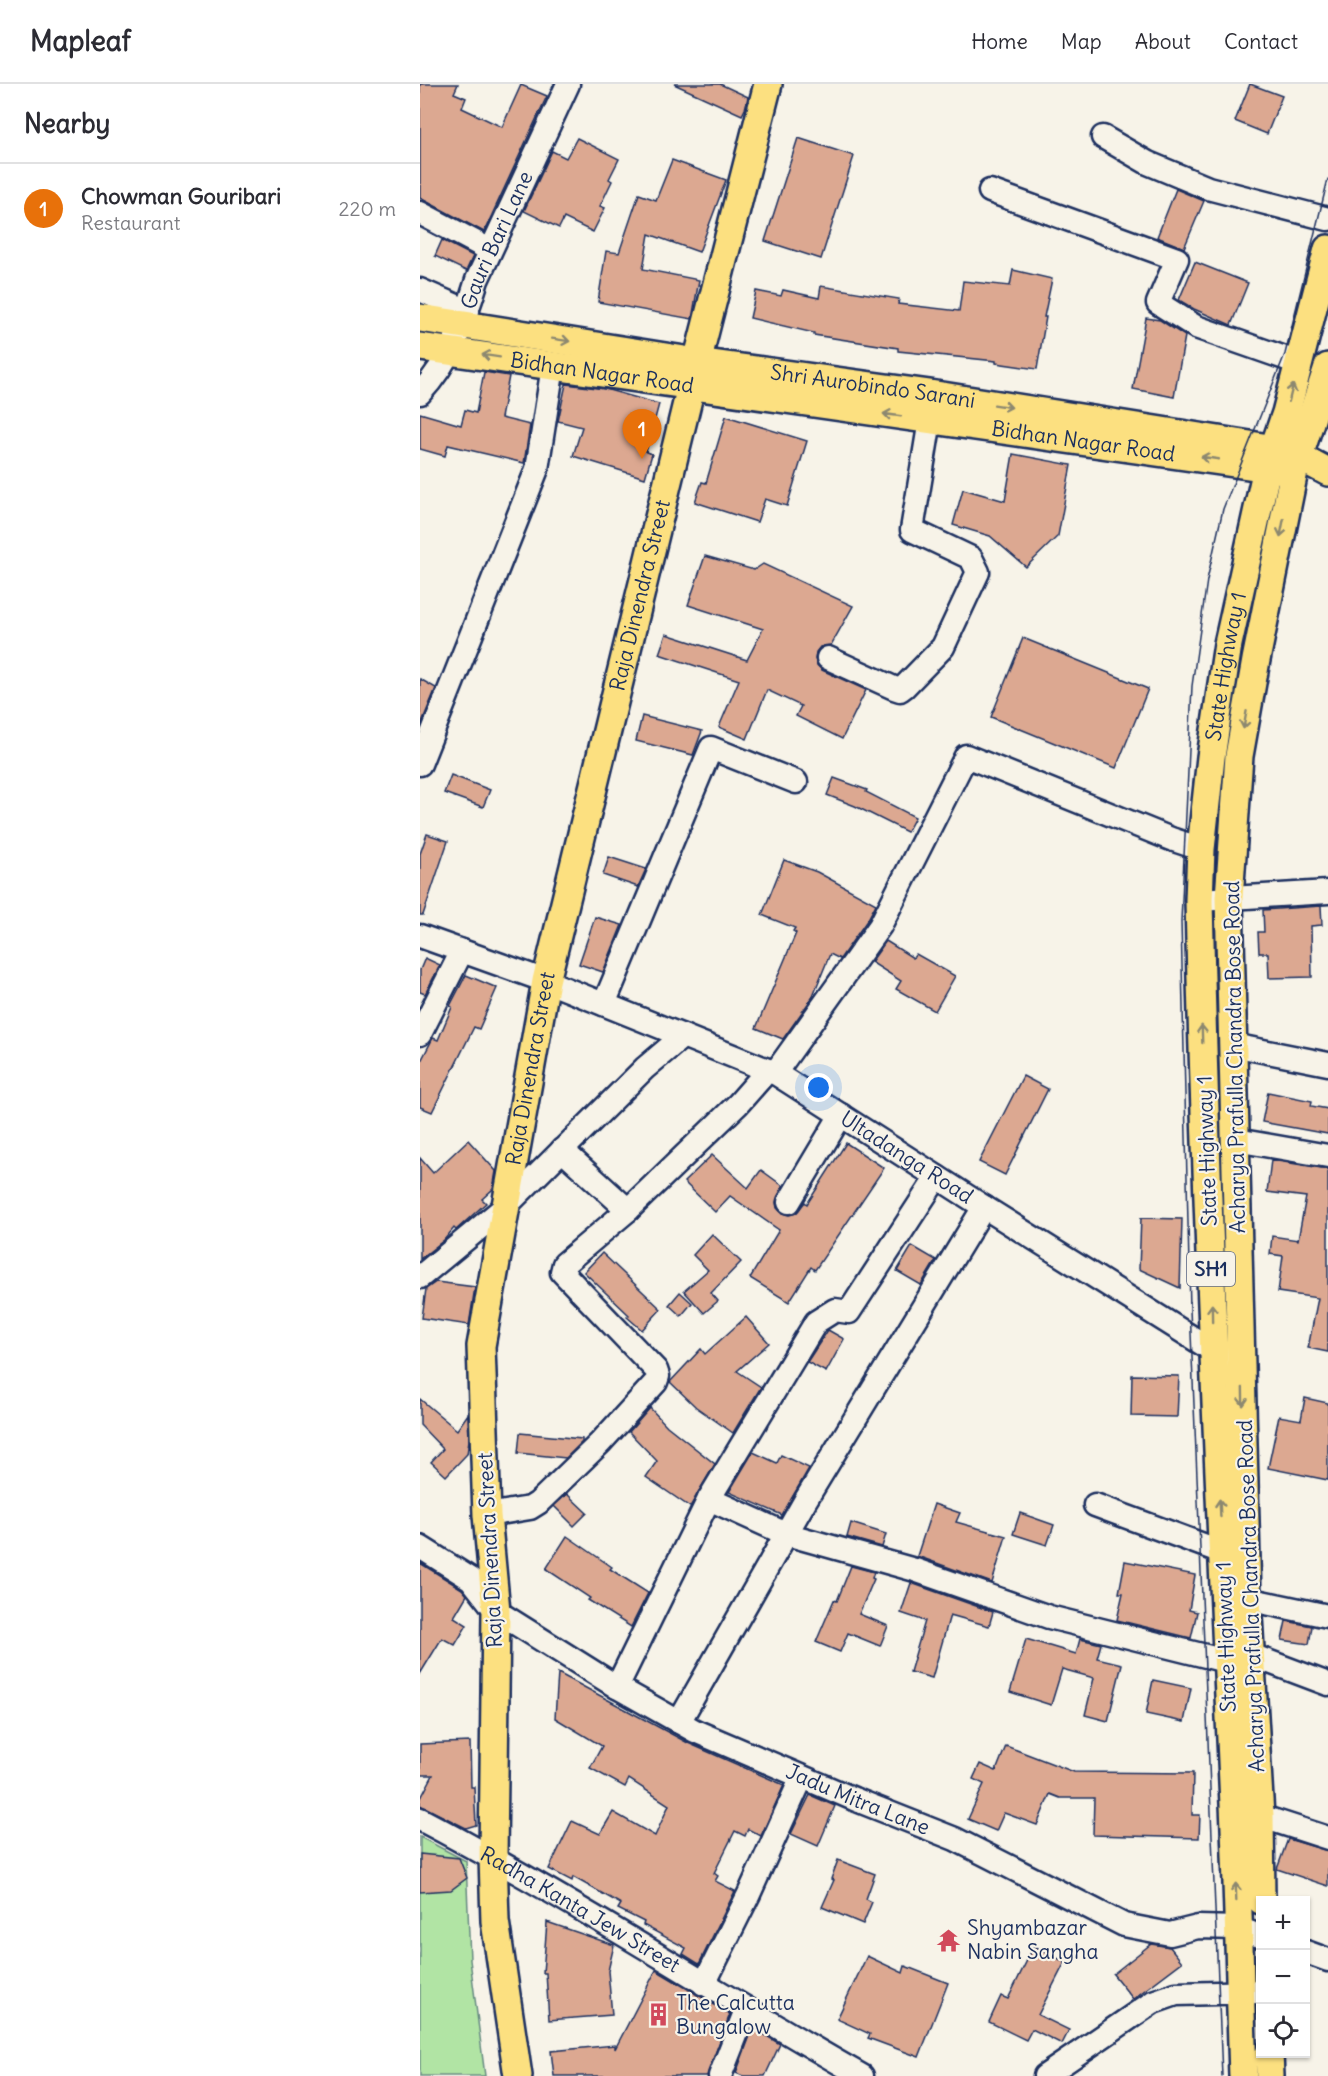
<!DOCTYPE html>
<html lang="en">
<head>
<meta charset="utf-8">
<style>
  :root { --surface:#fff; --page:#f7f7f7; --text:#2b2b33; --muted:#7c7c81; --line:#e1e1e2; --accent:#7c3aed }
  body { margin:0; font-family:Delius,sans-serif; background:var(--page); color:var(--text) }
  .controls { position:absolute; right:18px; bottom:18px; display:grid; overflow:hidden; border-radius:0px; box-shadow:0 2px 4px #0004 }
  .controls button { width:54px; height:54px; display:grid; place-items:center; padding:0; border:0; border-bottom:2px solid var(--line); background:var(--surface); color:var(--text); font:30px sans-serif }
  .you { position:absolute; left:399px; top:1004px; width:21px; height:21px; margin:-15px; border:4px solid #fff; border-radius:50%; background:#1a73e8; box-shadow:0 0 0 9px #1a73e833 }
  .badge { display:grid; place-items:center; width:39px; height:39px; border-radius:50%; background:var(--accent); color:#fff; font-size:20px; font-weight:700 }
  .pin { position:absolute; translate:-50% -50px; filter:drop-shadow(0 2px 3px #0008) }
  .pin::after { content:''; position:absolute; top:32px; width:21px; height:18px; background:inherit; clip-path:polygon(0 0,100% 0,50% 100%) }
  .list { margin:0; padding:0; list-style:none }
  h2 { display:flex; justify-content:space-between; align-items:center; height:78px; margin:0; padding:0 24px; font-size:26px }
  h2 small { font-size:20px; font-weight:400; color:var(--muted) }
  .list li { display:grid; grid-template-columns:39px 1fr auto; gap:18px; align-items:center; box-sizing:border-box; height:90px; padding:0 24px; border-top:2px solid var(--line) }
  .list b { display:block; font-size:22px; white-space:nowrap }
  .list p { margin:0; font-size:20px; white-space:nowrap; color:var(--muted) }
  .list em { font-size:20px; font-style:normal; color:var(--muted) }
  .icon { flex:none; width:33px; height:33px; fill:none; stroke:currentColor; stroke-width:2; stroke-linecap:round; stroke-linejoin:round }
  .map { position:relative; flex:none; width:908px; height:1992px; overflow:hidden }
  header { display:flex; align-items:center; gap:36px; box-sizing:border-box; height:84px; padding:0 30px; background:var(--surface); border-bottom:2px solid var(--line) }
  header strong { font-size:28px }
  nav { display:flex; gap:33px; margin-inline-start:auto; font-size:21px }
  main { display:flex }
  aside { flex:1; background:var(--surface) }
  .map>svg:first-child { display:block }
  .green { fill:#b1e4a4; stroke:#668a81; stroke-width:1.5 }
  .building { fill:#dca891; stroke:#1b2f5e; stroke-width:1.5 }
  .lines { fill:none; stroke-linecap:round; stroke-linejoin:round }
  .minor-casing { stroke:#1b2f5e; stroke-width:27 }
  .major-casing { stroke:#1b2f5e; stroke-width:32 }
  .minor { stroke:#f7f3e8; stroke-width:22 }
  .major { stroke:#fce080; stroke-width:27 }
  .tram { stroke:#1b2f5e; stroke-width:1.5 }
  .oneway { stroke:#8c886f }
  .labels { text-anchor:middle; stroke-width:4.5; stroke-linejoin:round; paint-order:stroke }
  .shield { fill:#f7f3e8; stroke:#5d6a87; stroke-width:1.5 }
  .shield-label { font-size:20px; font-weight:bold; fill:#1b2f5e }
  .street-label { font-size:21px; fill:#1b2f5e; stroke:#f7f3e8 }
  .poi-label { font-size:21px; fill:#1b2f5e; stroke:#f7f3e8; text-anchor:start }
</style>
</head>
<body>
<header>
<strong>Mapleaf</strong>
<nav><a>Home</a><a>Map</a><a>About</a><a>Contact</a></nav>
</header>
<main>
<aside>
<h2>Nearby<small></small></h2>
<ul class="list">
<li><span class="badge" style="background:#e8710a">1</span><div><b>Chowman Gouribari</b><p>Restaurant</p></div><em>220 m</em></li>
</ul>
</aside>
<div class="map">
<svg width="908" height="1992" viewBox="0 0 908 1992">
  <rect width="100%" height="100%" fill="#f7f3e8"/>
  <filter id="ink" filterUnits="userSpaceOnUse"><feTurbulence type="fractalNoise" baseFrequency=".0167" numOctaves="2"/><feDisplacementMap in="SourceGraphic" scale="12" xChannelSelector="R" yChannelSelector="G"/><feConvolveMatrix kernelMatrix="1 2 1 2 8 2 1 2 1" color-interpolation-filters="sRGB"/></filter>
  <g filter="url(#ink)">
    <path class="green" d="M 0,1753 L 46,1777 L 50,1876 L 65,1992 L 0,1992 Z"/>
    <g class="building">
      <path d="M 0,0 L 38,0 L 34,9 L 46,14 L 42,24 L 82,43 L 101,1 L 127,12 L 64,148 L 0,114 Z"/>
      <path d="M 254,0 L 300,0 L 328,13 L 325,25 L 322,31 Z"/>
      <path d="M 830,0 L 862,12 L 847,50 L 815,37 Z"/>
      <path d="M 157,54 L 199,75 L 189,95 L 192,97 L 180,122 L 185,124 L 173,148 L 144,134 L 139,144 L 104,127 L 132,67 L 146,74 Z"/>
      <path d="M 378,54 L 434,72 L 401,175 L 345,157 Z"/>
      <path d="M 252,76 L 306,96 L 279,168 L 229,150 L 223,185 L 279,196 L 272,235 L 178,218 L 186,167 L 199,169 L 219,110 L 236,116 Z"/>
      <path d="M 756,105 L 784,117 L 764,164 L 737,153 Z"/>
      <path d="M 22,156 L 53,172 L 46,187 L 15,172 Z"/>
      <path d="M 775,178 L 828,199 L 811,241 L 774,225 L 759,216 Z"/>
      <path d="M 593,186 L 632,195 L 624,233 L 626,233 L 617,285 L 576,279 L 576,277 L 478,267 L 478,264 L 394,251 L 394,249 L 330,234 L 336,207 L 361,212 L 363,206 L 399,214 L 401,202 L 479,215 L 478,220 L 539,227 L 543,197 L 590,202 Z"/>
      <path d="M 726,234 L 740,236 L 765,252 L 754,313 L 713,305 Z"/>
      <path d="M 64,288 L 89,292 L 81,334 L 110,341 L 104,379 L 28,361 L 25,372 L 0,365 L 0,329 L 41,341 L 45,326 L 56,329 Z"/>
      <path d="M 146,300 L 185,305 L 239,320 L 226,368 L 232,370 L 225,394 L 153,372 L 162,343 L 138,337 Z"/>
      <path d="M 306,332 L 387,357 L 367,422 L 345,415 L 337,438 L 275,418 L 282,398 L 286,399 Z"/>
      <path d="M 593,370 L 651,381 L 638,452 L 606,483 L 570,452 L 533,441 L 543,405 L 585,417 Z"/>
      <path d="M 285,472 L 334,486 L 343,480 L 433,522 L 411,561 L 400,563 L 396,568 L 395,575 L 397,581 L 402,586 L 446,606 L 422,655 L 376,632 L 381,622 L 347,606 L 327,655 L 299,643 L 319,596 L 239,570 L 246,550 L 327,576 L 343,545 L 268,521 Z"/>
      <path d="M 603,554 L 728,605 L 696,684 L 571,633 Z"/>
      <path d="M 0,595 L 16,604 L 0,643 Z"/>
      <path d="M 222,632 L 282,647 L 273,671 L 216,657 Z"/>
      <path d="M 31,691 L 70,706 L 63,723 L 24,709 Z"/>
      <path d="M 414,694 L 447,706 L 446,708 L 495,733 L 487,748 L 435,722 L 407,711 Z"/>
      <path d="M 7,750 L 28,757 L 3,831 L 0,831 L 0,770 Z"/>
      <path d="M 189,773 L 226,785 L 218,803 L 183,791 Z"/>
      <path d="M 364,776 L 397,788 L 456,820 L 448,835 L 420,875 L 410,870 L 392,914 L 363,955 L 336,944 L 376,849 L 373,847 L 375,844 L 342,831 Z"/>
      <path d="M 901,822 L 902,841 L 891,842 L 892,893 L 849,894 L 848,869 L 839,869 L 838,848 L 844,848 L 843,826 Z"/>
      <path d="M 175,833 L 202,841 L 183,888 L 159,880 Z"/>
      <path d="M 466,857 L 493,874 L 496,870 L 535,892 L 515,927 L 476,905 L 481,897 L 451,878 Z"/>
      <path d="M 5,874 L 20,881 L 5,910 L 0,908 L 0,886 Z"/>
      <path d="M 46,891 L 77,904 L 59,945 L 54,943 L 12,1028 L 0,1023 L 0,979 L 13,954 L 18,956 L 32,923 L 30,922 Z"/>
      <path d="M 603,992 L 628,1005 L 585,1091 L 559,1078 Z"/>
      <path d="M 848,1008 L 892,1017 L 891,1022 L 908,1025 L 908,1050 L 842,1038 Z"/>
      <path d="M 48,1056 L 76,1087 L 73,1105 L 62,1115 L 66,1119 L 36,1146 L 34,1144 L 24,1156 L 0,1175 L 0,1074 L 13,1089 Z"/>
      <path d="M 426,1059 L 464,1084 L 395,1186 L 391,1183 L 369,1218 L 330,1194 L 359,1146 L 310,1112 L 295,1128 L 264,1098 L 292,1071 L 328,1104 L 341,1086 L 363,1102 L 356,1118 L 357,1124 L 362,1129 L 369,1131 L 376,1129 L 385,1118 L 387,1120 Z"/>
      <path d="M 851,1076 L 908,1085 L 908,1268 L 888,1264 L 898,1214 L 858,1208 L 863,1172 L 850,1170 L 852,1152 L 878,1156 L 886,1113 L 847,1108 Z"/>
      <path d="M 721,1134 L 762,1135 L 760,1204 L 719,1185 Z"/>
      <path d="M 292,1150 L 321,1178 L 291,1209 L 298,1217 L 284,1229 L 264,1207 L 288,1186 L 273,1171 Z"/>
      <path d="M 492,1162 L 516,1176 L 501,1201 L 477,1187 Z"/>
      <path d="M 182,1169 L 241,1225 L 222,1246 L 207,1233 L 209,1231 L 164,1188 Z"/>
      <path d="M 16,1198 L 55,1203 L 49,1241 L 2,1234 L 6,1205 Z"/>
      <path d="M 260,1208 L 272,1219 L 261,1232 L 249,1221 Z"/>
      <path d="M 326,1233 L 349,1259 L 317,1287 L 341,1303 L 313,1349 L 276,1323 L 250,1298 L 281,1265 L 285,1270 Z"/>
      <path d="M 408,1246 L 424,1255 L 406,1288 L 387,1278 Z"/>
      <path d="M 712,1291 L 759,1292 L 757,1333 L 711,1332 Z"/>
      <path d="M 885,1314 L 908,1319 L 908,1396 L 848,1384 L 859,1332 L 881,1336 Z"/>
      <path d="M 0,1315 L 37,1346 L 48,1330 L 49,1356 L 47,1370 L 26,1392 L 11,1378 L 23,1365 L 0,1341 Z"/>
      <path d="M 230,1324 L 247,1342 L 295,1380 L 270,1423 L 226,1393 L 237,1377 L 209,1348 Z"/>
      <path d="M 100,1349 L 162,1355 L 162,1358 L 146,1374 L 98,1369 Z"/>
      <path d="M 333,1368 L 357,1379 L 361,1371 L 389,1384 L 362,1431 L 309,1408 Z"/>
      <path d="M 147,1410 L 167,1429 L 154,1442 L 134,1422 Z"/>
      <path d="M 514,1420 L 540,1429 L 536,1438 L 586,1452 L 572,1499 L 497,1472 Z"/>
      <path d="M 600,1429 L 634,1441 L 627,1461 L 593,1450 Z"/>
      <path d="M 431,1439 L 466,1450 L 462,1463 L 427,1453 Z"/>
      <path d="M 147,1452 L 192,1483 L 190,1485 L 228,1509 L 211,1543 L 168,1516 L 170,1514 L 126,1485 Z"/>
      <path d="M 705,1477 L 775,1491 L 769,1526 L 777,1528 L 771,1554 L 697,1536 L 703,1509 L 699,1509 Z"/>
      <path d="M 0,1479 L 42,1505 L 47,1511 L 34,1533 L 47,1541 L 35,1561 L 22,1554 L 0,1590 Z"/>
      <path d="M 431,1482 L 454,1488 L 452,1494 L 454,1495 L 439,1530 L 468,1542 L 460,1562 L 428,1549 L 420,1568 L 396,1558 L 414,1516 L 417,1517 Z"/>
      <path d="M 491,1499 L 573,1528 L 569,1542 L 530,1531 L 512,1594 L 490,1588 L 505,1537 L 481,1529 Z"/>
      <path d="M 866,1537 L 892,1542 L 889,1560 L 862,1556 Z"/>
      <path d="M 606,1555 L 656,1570 L 660,1555 L 681,1560 L 677,1574 L 702,1580 L 688,1637 L 665,1631 L 674,1594 L 642,1585 L 631,1621 L 590,1608 Z"/>
      <path d="M 138,1589 L 268,1659 L 364,1701 L 341,1752 L 328,1745 L 325,1752 L 315,1747 L 294,1789 L 298,1792 L 295,1797 L 315,1807 L 279,1880 L 263,1870 L 266,1864 L 223,1841 L 224,1838 L 198,1825 L 201,1820 L 153,1793 L 152,1797 L 129,1785 L 152,1737 L 180,1750 L 193,1728 L 235,1752 L 249,1721 L 209,1695 L 205,1703 L 170,1684 L 182,1662 L 135,1634 Z"/>
      <path d="M 733,1596 L 771,1604 L 764,1638 L 726,1630 Z"/>
      <path d="M 50,1658 L 51,1703 L 54,1703 L 56,1741 L 46,1744 L 0,1721 L 0,1716 L 13,1691 L 0,1691 L 0,1660 Z"/>
      <path d="M 586,1662 L 654,1688 L 773,1689 L 772,1731 L 780,1731 L 779,1754 L 673,1751 L 674,1714 L 640,1714 L 630,1710 L 617,1741 L 584,1729 L 576,1747 L 548,1735 L 564,1700 L 553,1695 L 560,1680 L 576,1687 Z"/>
      <path d="M 390,1711 L 415,1722 L 398,1762 L 371,1750 Z"/>
      <path d="M 868,1755 L 908,1767 L 908,1802 L 857,1785 Z"/>
      <path d="M 0,1770 L 39,1774 L 47,1794 L 31,1806 L 0,1808 Z"/>
      <path d="M 418,1776 L 455,1790 L 446,1815 L 452,1818 L 443,1840 L 402,1823 L 414,1796 L 411,1795 Z"/>
      <path d="M 127,1838 L 194,1861 L 188,1887 L 192,1931 L 129,1936 L 126,1889 L 123,1889 Z"/>
      <path d="M 731,1860 L 750,1863 L 762,1878 L 713,1915 L 693,1890 Z"/>
      <path d="M 614,1862 L 645,1878 L 618,1931 L 649,1946 L 642,1960 L 612,1945 L 606,1956 L 569,1938 L 581,1912 L 588,1915 Z"/>
      <path d="M 447,1872 L 483,1889 L 485,1882 L 528,1899 L 499,1973 L 448,1954 L 450,1950 L 417,1935 Z"/>
      <path d="M 236,1886 L 310,1930 L 287,1992 L 134,1992 L 131,1967 L 195,1961 L 195,1965 Z"/>
      <path d="M 333,1944 L 360,1960 L 345,1992 L 323,1992 L 316,1989 Z"/>
    </g>
    <g class="lines">
      <defs>
        <g id="minor">
          <path d="M 683,53 L 728,79 L 788,104 L 908,135"/>
          <path d="M 570,107 L 757,175 L 738,219 L 776,243 L 879,279"/>
          <path d="M 0,129 L 70,166"/>
          <path d="M 0,206 L 48,227"/>
          <path id="s1" d="M 0,309 C 30,278 45,236 57,196 L 148,0"/>
          <path d="M 408,574 L 474,604 L 480,606 L 484,603 L 523,563 L 558,488 L 551,474 L 492,446 L 510,336"/>
          <path d="M 0,680 L 117,385 L 133,282"/>
          <path d="M 779,816 L 908,808"/>
          <path id="s2" d="M 0,852 L 126,897 L 355,989 L 564,1123 L 792,1266 L 806,1272"/>
          <path d="M 184,920 L 291,664 L 376,698"/>
          <path d="M 0,950 L 42,867"/>
          <path d="M 813,961 L 908,980"/>
          <path d="M 355,989 L 460,842 L 546,672 L 751,755 L 781,765"/>
          <path d="M 816,1056 L 908,1072"/>
          <path d="M 142,1066 L 208,1126 L 318,1020 L 348,986"/>
          <path d="M 369,1118 L 421,1031"/>
          <path d="M 0,1193 L 86,1122 L 225,984 L 263,952"/>
          <path d="M 289,1415 L 366,1450 L 495,1486 L 629,1533 L 806,1577 L 831,1571 L 908,1600"/>
          <path d="M 675,1421 L 802,1468"/>
          <path d="M 67,1431 L 110,1424 L 118,1419 L 180,1359 L 236,1298 L 238,1292 L 236,1286 L 142,1188 L 144,1180 L 208,1126"/>
          <path id="s3" d="M 0,1463 L 51,1495 L 76,1527 L 197,1603 L 275,1647 L 434,1715 L 535,1755 L 704,1841 L 750,1850 L 778,1843 L 817,1844 L 840,1852"/>
          <path d="M 827,1515 L 908,1532"/>
          <path d="M 197,1603 L 289,1415 L 396,1238 L 415,1226 L 429,1228 L 517,1093"/>
          <path d="M 259,1638 L 385,1417 L 564,1123"/>
          <path d="M 840,1732 L 908,1754"/>
          <path id="s4" d="M 0,1735 C 151,1814 294,1908 442,1992"/>
          <path d="M 886,1868 L 908,1876"/>
          <path d="M 284,1900 L 329,1810 L 382,1693"/>
          <path d="M 300,1992 L 326,1926"/>
          <path d="M 625,1992 L 733,1918 L 756,1910 L 840,1908"/>
        </g>
        <g id="major">
          <path id="s5" d="M 0,234 L 277,278 L 510,310 L 855,365 L 878,372 L 908,388"/>
          <path id="s6" d="M 0,263 L 864,386"/>
          <path d="M 841,1816 L 840,1732 L 827,1515 L 809,814 L 819,672 L 836,576 L 874,387 L 908,283"/>
          <path d="M 849,1970 L 850,1992"/>
          <path id="s7" d="M 98,1992 L 75,1837 L 73,1773 L 76,1527 L 67,1431 L 61,1262 L 126,897 L 277,278 L 348,0"/>
          <path id="s8" d="M 823,1992 C 820,1901 818,1811 814,1720 C 800,1419 786,1117 779,816 L 781,765 L 791,673 L 808,560 L 847,384 L 866,329 L 908,165"/>
        </g>
      </defs>
      <use href="#minor" class="minor-casing"/>
      <use href="#major" class="major-casing"/>
      <use href="#minor" class="minor"/>
      <use href="#major" class="major"/>
      <path class="tram" d="M 802,1992 L 770,1225 L 761,837 L 772,602 L 787,496 L 803,425 L 865,270 L 908,95"/>
    </g>
    <defs><path id="oneway-shaft" d="M-6 0H5M1.5-3L5.5 0L1.5 3" fill="none" stroke-width="1.6" stroke-linecap="round" stroke-linejoin="round" transform="scale(1.5)"/></defs>
    <g class="oneway">
      <use href="#oneway-shaft" transform="translate(141 256) rotate(9)"/>
      <use href="#oneway-shaft" transform="translate(71 272) rotate(-171)"/>
      <use href="#oneway-shaft" transform="translate(871 309) rotate(-76)"/>
      <use href="#oneway-shaft" transform="translate(583 322) rotate(9)"/>
      <use href="#oneway-shaft" transform="translate(472 331) rotate(-172)"/>
      <use href="#oneway-shaft" transform="translate(790 374) rotate(-172)"/>
      <use href="#oneway-shaft" transform="translate(862 444) rotate(101)"/>
      <use href="#oneway-shaft" transform="translate(825 636) rotate(100)"/>
      <use href="#oneway-shaft" transform="translate(782 950) rotate(-92)"/>
      <use href="#oneway-shaft" transform="translate(792 1229) rotate(-91)"/>
      <use href="#oneway-shaft" transform="translate(823 1313) rotate(89)"/>
      <use href="#oneway-shaft" transform="translate(800 1424) rotate(-93)"/>
      <use href="#oneway-shaft" transform="translate(816 1808) rotate(-92)"/>
    </g>
  </g>
  <defs>
    <symbol id="temple-bare" viewBox="-9 -9 18 18"><path d="M0-6L5-2H3V0L6.5 2.5H4V6H1.5V3h-3V6H-4V2.5H-6.5L-3 0V-2H-5Z" fill="#d1495b" stroke="#f7f3e8" stroke-width="2.5" paint-order="stroke"/></symbol>
    <symbol id="building-bare" viewBox="-9 -9 18 18"><path d="M-4-6H4V6H1V3H-1V6H-4ZM-2.5-4.3h1.7v1.8h-1.7ZM.8-4.3h1.7v1.8H.8ZM-2.5-1h1.7V.8h-1.7ZM.8-1h1.7V.8H.8Z" fill="#d1495b" stroke="#f7f3e8" stroke-width="2.5" paint-order="stroke"/></symbol>
  </defs>
  <g fill-rule="evenodd">
    <use href="#temple-bare" x="512" y="1840" width="33" height="33"/>
    <use href="#building-bare" x="222" y="1914" width="33" height="33"/>
  </g>
  <g class="labels">
    <rect class="shield" x="767" y="1168" width="48" height="34" rx="4.5"/>
    <g class="shield-label">
      <text x="791" y="1192">SH1</text>
    </g>
    <g class="street-label">
      <text dy="7" stroke="none"><textPath href="#s1" startOffset="172">Gauri Bari Lane</textPath></text>
      <text dy="7" stroke="none"><textPath href="#s6" startOffset="184">Bidhan Nagar Road</textPath></text>
      <text dy="7" stroke="none"><textPath href="#s5" startOffset="458">Shri Aurobindo Sarani</textPath></text>
      <text dy="7" stroke="none"><textPath href="#s6" startOffset="670">Bidhan Nagar Road</textPath></text>
      <text dy="7" stroke="none"><textPath href="#s7" startOffset="1500">Raja Dinendra Street</textPath></text>
      <text dy="7" stroke="none"><textPath href="#s8" startOffset="1412">State Highway 1</textPath></text>
      <text transform="translate(815 973) rotate(-91)" y="7">Acharya Prafulla Chandra Bose Road</text>
      <text dy="7" stroke="none"><textPath href="#s7" startOffset="1014">Raja Dinendra Street</textPath></text>
      <text transform="translate(787 1067) rotate(-92)" y="7">State Highway 1</text>
      <text dy="7" stroke="none"><textPath href="#s2" startOffset="537">Ultadanga Road</textPath></text>
      <text transform="translate(70 1466) rotate(-93)" y="7">Raja Dinendra Street</text>
      <text transform="translate(831 1512) rotate(-92)" y="7">Acharya Prafulla Chandra Bose Road</text>
      <text transform="translate(806 1553) rotate(-92)" y="7">State Highway 1</text>
      <text dy="7" stroke="none"><textPath href="#s3" startOffset="510">Jadu Mitra Lane</textPath></text>
      <text dy="7" stroke="none"><textPath href="#s4" startOffset="184">Radha Kanta Jew Street</textPath></text>
    </g>
    <g class="poi-label">
      <text x="547" y="1851">Shyambazar<tspan x="547" dy="24">Nabin Sangha</tspan></text>
      <text x="256" y="1926">The Calcutta<tspan x="256" dy="24">Bungalow</tspan></text>
    </g>
  </g>
</svg>
<div class="controls">
<button>+</button>
<button>−</button>
<button><svg class="icon" aria-label="locate" viewBox="0 0 24 24"><circle cx="12" cy="12" r="6"/><path d="M12 2v4M12 18v4M2 12h4M18 12h4"/></svg></button>
</div>
<div class="you"></div>
<div class="pin badge" style="left:222px;top:375px;background:#e8710a">1</div>
</div>
</main>
</body>
</html>
